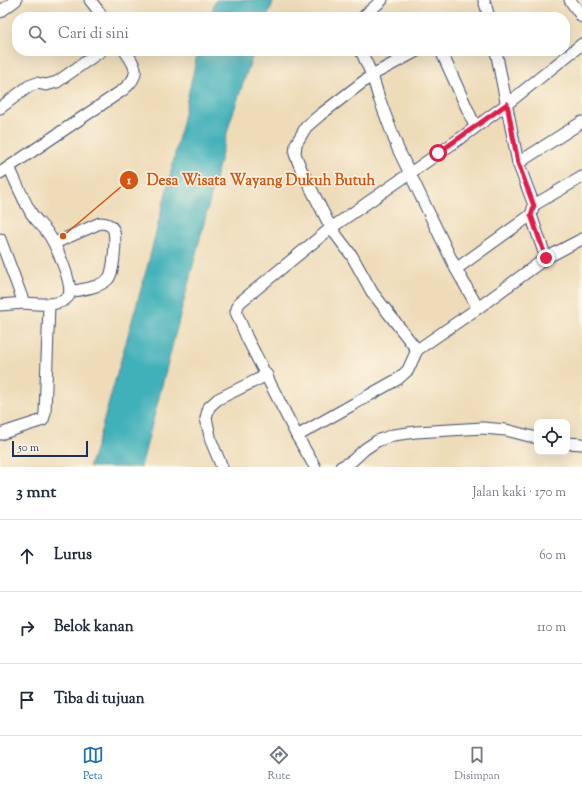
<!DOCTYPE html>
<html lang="id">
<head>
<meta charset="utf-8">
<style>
  :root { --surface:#fff; --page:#f2f2f3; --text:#1f2937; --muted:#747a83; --line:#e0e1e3; --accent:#1f6fb2 }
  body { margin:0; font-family:"Sorts Mill Goudy",serif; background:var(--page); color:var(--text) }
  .controls { position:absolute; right:12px; bottom:12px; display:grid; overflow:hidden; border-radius:8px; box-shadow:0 4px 16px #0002 }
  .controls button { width:36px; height:36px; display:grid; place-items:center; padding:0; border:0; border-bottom:1px solid var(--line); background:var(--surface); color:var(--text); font:20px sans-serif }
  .scale { position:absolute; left:12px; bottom:10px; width:76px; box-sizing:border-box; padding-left:4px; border:2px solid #1b2f5e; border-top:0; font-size:11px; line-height:14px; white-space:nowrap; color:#1b2f5e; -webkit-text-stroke:3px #fcf5e5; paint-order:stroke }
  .stop { position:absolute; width:12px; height:12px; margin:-9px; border:3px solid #e11d48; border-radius:50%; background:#fff }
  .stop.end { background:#e11d48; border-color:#fff; box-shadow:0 1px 4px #0008 }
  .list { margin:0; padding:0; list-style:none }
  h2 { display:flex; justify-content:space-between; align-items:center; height:52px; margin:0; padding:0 16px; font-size:17px }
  h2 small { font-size:13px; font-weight:400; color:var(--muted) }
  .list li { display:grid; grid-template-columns:26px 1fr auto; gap:12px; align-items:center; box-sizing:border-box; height:72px; padding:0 16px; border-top:1px solid var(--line) }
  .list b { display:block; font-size:15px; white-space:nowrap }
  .list em { font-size:13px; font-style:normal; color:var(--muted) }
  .icon { flex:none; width:22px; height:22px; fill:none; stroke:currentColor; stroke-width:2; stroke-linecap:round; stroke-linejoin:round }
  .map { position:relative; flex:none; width:582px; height:467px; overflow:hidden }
  .search { position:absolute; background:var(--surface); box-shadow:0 4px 16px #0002; left:12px; right:12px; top:12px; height:44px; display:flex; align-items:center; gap:10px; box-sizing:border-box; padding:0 14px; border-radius:16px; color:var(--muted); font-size:15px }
  .sheet { height:268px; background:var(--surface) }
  nav { display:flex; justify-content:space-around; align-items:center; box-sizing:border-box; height:56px; border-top:1px solid var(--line); background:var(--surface); font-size:11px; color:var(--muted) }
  nav a { display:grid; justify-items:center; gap:2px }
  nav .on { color:var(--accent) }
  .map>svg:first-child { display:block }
  .water { fill:#3fb0b9; stroke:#2d708c }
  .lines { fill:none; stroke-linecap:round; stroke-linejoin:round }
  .minor-casing { stroke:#3b496c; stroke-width:13 }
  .minor { stroke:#fff; stroke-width:11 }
  .route { stroke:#e11d48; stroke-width:5 }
  .leader { fill:none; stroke:#d45514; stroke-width:1.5 }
  .callout-dot { fill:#d45514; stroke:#fcf5e5; stroke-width:1.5 }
  .mark-label { font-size:12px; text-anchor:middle; font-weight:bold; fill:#fff }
  .callout-label { font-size:15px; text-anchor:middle; font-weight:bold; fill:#d45514; stroke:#fcf5e5; stroke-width:3; stroke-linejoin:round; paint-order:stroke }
</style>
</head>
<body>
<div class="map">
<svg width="582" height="467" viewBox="0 0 582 467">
  <rect width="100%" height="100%" fill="#fcf5e5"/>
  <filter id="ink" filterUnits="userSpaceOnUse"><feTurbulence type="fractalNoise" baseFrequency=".025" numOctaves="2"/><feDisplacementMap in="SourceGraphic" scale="8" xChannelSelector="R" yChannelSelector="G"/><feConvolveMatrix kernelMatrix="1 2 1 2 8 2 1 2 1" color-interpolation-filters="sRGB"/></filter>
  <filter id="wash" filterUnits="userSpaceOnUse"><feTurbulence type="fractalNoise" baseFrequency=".012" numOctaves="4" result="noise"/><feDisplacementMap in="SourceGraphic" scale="16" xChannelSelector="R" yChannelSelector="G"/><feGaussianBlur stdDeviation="0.9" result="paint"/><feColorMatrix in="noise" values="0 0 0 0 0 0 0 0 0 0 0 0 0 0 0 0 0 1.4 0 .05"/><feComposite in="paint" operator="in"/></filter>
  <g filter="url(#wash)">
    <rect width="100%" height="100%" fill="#eedcb9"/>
    <g class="water">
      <path d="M 216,0 L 274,0 L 267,17 L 209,17 Z"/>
      <path d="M 198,51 L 254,51 L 230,122 L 141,467 L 89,467 L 98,441 L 148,264 L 168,185 Z"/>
    </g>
  </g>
  <g filter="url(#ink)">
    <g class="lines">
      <defs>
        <g id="minor">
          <path d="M 90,0 L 103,17"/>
          <path d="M 484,0 L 489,17"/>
          <path d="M 570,0 L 582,17"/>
          <path d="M 0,12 L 16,0"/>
          <path d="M 363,17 L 382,0"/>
          <path d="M 361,51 L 372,75 L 379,98 L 398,149 L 456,269 L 478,308"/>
          <path d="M 441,51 L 475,126"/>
          <path d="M 496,51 L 518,163 L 534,205 L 531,215 L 546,258"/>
          <path d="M 0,108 L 29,86 L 37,83 L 46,85 L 57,82 L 101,51"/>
          <path d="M 518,163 L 582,122"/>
          <path d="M 0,173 L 9,167"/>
          <path d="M 534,205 L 582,177"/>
          <path d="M 0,239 L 24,303 L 0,305"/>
          <path d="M 55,243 L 100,223 C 105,223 110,224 113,229 C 117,235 114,274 108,279 C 99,288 82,289 70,292"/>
          <path d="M 456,269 L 531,215"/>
          <path d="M 24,303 C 36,304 60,307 68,297 C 76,288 54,241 47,232 C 42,225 34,219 30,211 C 22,197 16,182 9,167 L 123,90 C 141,75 137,68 125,51"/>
          <path d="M 417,350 L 372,292 L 352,256 L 331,228 L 301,169 L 295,154 L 296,144 L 306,127 L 320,115 L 372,75 L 417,51"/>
          <path d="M 0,434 L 43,420 L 45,413 L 49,305"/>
          <path d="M 297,436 L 398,379 L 408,370 L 417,350 L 478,308 L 546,258 L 582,239"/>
          <path d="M 567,443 L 582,444"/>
          <path d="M 222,467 L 211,441 L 206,418 L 209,407 L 218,399 L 267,375"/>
          <path d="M 315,467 L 297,436 L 247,338 L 236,312 L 239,303 L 331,228 L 465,135 L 507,104 L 582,44"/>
          <path d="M 341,467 L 352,461 L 365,449 L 377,441 L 393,435 L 416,432 L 483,428 L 506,430 L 537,438"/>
        </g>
      </defs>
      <use href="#minor" class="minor-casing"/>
      <use href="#minor" class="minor"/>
    </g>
  </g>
  <g class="lines" filter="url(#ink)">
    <path class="route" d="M 438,153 L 507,104 L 518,163 L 534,206 L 531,215 L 546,258"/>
  </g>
  <path class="leader" d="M63 236L129 180"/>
  <g class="callout-dot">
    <circle cx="63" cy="236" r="4"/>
    <circle cx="129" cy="180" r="10"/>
  </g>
  <g class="mark-label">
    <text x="129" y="184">1</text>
  </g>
  <g class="callout-label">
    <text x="261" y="185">Desa Wisata Wayang Dukuh Butuh</text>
  </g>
</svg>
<div class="controls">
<button><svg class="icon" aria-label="locate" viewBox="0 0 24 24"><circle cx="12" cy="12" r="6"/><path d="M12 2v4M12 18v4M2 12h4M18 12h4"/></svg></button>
</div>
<div class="scale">50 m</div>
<div class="stop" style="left:438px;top:153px"></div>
<div class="stop end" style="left:546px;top:258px"></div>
<div class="search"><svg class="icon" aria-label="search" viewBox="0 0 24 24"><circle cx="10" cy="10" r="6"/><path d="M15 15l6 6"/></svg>Cari di sini</div>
</div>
<section class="sheet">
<h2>3 mnt<small>Jalan kaki · 170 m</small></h2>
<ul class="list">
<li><svg class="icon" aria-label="ahead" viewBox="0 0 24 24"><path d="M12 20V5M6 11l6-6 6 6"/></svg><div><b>Lurus</b></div><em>60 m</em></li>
<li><svg class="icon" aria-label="right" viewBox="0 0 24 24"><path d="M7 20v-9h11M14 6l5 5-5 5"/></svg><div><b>Belok kanan</b></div><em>110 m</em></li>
<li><svg class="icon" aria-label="arrive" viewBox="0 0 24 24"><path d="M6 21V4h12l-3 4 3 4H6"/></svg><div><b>Tiba di tujuan</b></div></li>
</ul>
</section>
<nav>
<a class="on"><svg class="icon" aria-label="map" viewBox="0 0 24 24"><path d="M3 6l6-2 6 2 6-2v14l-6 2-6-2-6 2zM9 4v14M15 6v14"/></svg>Peta</a>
<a><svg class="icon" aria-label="directions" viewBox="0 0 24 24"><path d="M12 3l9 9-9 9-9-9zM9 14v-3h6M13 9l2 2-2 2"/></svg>Rute</a>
<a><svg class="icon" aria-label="saved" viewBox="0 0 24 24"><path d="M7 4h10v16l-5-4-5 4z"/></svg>Disimpan</a>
</nav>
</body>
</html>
